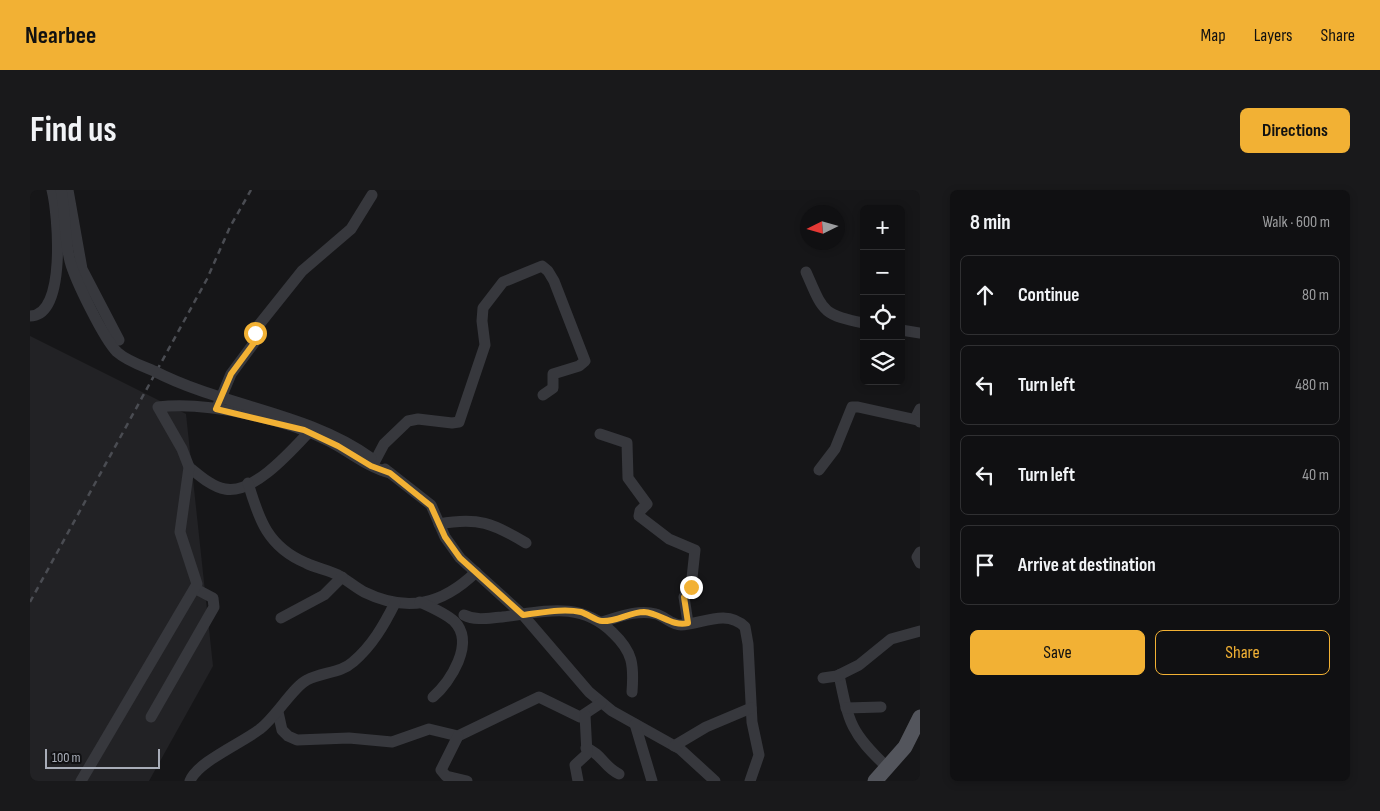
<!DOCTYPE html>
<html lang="en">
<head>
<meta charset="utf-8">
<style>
  :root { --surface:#101012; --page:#19191b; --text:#f1f3f6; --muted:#9c9d9f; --line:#303032; --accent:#f2b134 }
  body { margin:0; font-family:"Sofia Sans Condensed",sans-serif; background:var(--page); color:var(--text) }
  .controls { position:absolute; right:15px; top:15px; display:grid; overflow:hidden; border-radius:8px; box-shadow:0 2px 8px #0003 }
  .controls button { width:45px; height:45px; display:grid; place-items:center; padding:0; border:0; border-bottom:1px solid var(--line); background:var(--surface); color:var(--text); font:25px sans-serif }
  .compass { position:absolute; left:770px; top:15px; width:45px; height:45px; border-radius:50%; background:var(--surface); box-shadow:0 2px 8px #0003; rotate:265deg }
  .scale { position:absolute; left:15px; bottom:12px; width:115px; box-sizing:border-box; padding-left:5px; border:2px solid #a8adb8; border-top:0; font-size:14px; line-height:18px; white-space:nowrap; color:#a8adb8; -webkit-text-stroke:4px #111113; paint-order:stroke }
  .stop { position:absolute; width:15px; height:15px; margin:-11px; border:4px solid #f2b134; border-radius:50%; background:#fff }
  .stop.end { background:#f2b134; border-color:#fff; box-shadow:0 1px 5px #0008 }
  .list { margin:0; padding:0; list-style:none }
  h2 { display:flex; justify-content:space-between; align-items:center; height:65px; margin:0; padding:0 20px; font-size:21px }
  h2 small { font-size:16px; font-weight:400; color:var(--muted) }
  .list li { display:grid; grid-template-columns:32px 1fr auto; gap:15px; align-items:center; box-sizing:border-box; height:80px; margin:0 10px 10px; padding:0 10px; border:1px solid var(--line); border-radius:8px }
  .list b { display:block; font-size:19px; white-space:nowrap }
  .list em { font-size:16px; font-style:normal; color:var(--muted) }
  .actions { display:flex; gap:10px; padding:15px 20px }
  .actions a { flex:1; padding:11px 0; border:1px solid var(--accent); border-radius:8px; text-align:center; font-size:18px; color:var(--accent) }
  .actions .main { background:var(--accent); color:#111 }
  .icon { flex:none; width:28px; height:28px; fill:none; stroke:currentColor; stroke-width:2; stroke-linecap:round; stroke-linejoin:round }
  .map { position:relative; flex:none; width:890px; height:591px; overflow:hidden; border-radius:8px }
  header { display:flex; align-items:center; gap:30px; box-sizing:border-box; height:70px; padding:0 25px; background:var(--accent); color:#111 }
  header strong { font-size:24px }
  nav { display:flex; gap:28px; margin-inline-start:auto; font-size:18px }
  .intro { display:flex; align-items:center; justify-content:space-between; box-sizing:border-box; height:120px; padding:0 30px }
  h1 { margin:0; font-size:35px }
  .button { padding:12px 22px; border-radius:8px; background:var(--accent); color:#111; font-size:18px; font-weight:700 }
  main { display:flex; gap:30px; padding:0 30px }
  aside { flex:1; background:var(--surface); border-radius:8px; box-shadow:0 2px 8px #0003 }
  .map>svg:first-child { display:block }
  .built { fill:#222225 }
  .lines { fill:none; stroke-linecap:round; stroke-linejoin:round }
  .minor { stroke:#37383d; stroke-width:11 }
  .major { stroke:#53555c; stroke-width:15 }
  .rail { stroke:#4a4c52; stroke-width:2.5; stroke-dasharray:6 5; stroke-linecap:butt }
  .minor-bridge { stroke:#37383d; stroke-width:11 }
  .route { stroke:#f2b134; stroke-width:6 }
</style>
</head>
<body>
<header>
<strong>Nearbee</strong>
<nav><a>Map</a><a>Layers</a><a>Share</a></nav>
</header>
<div class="intro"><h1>Find us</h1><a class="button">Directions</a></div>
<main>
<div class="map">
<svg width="890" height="591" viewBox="0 0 890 591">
  <rect width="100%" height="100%" fill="#161618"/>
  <path class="built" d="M 0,146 L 156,224 L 183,476 L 119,591 L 0,591 Z"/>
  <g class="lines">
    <g class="minor">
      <path d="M 38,0 L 52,79 L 89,150"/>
      <path d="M 776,82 C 793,120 791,125 834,133"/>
      <path d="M 0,126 C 37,126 28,24 22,0"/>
      <path d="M 871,140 L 890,143"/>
      <path d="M 188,215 L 201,184 L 224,153 L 228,136 L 272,81 L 321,39 L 342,5"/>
      <path d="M 890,219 L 886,227 L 890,232"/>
      <path d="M 570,244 L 597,253 L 598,288 L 617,314 L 610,321 L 609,326 L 639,349 L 665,360 L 661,397 L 654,407 L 658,433"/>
      <path d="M 345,271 L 354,254 L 378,231 L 388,229 L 422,233 L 429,232 L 455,155 L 452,131 L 453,118 L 473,92 L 512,76 L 518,81 L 524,91 L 555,171 L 549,176 L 523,184 L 523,198 L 513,205"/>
      <path d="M 159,277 C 169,285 182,297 195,299 C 223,305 262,260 279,242"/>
      <path d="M 355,279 L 401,315 L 415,347 L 430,368 L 493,425 L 559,502 L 582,521 L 650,559 L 685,591"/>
      <path d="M 789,280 L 805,259 L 822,217 L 828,217 L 887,230"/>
      <path d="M 218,293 C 229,330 238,357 276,373 C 286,378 298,380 308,385 C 317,390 325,397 334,402 C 377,423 412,415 446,382"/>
      <path d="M 409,334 C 448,327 463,333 496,353"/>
      <path d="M 890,362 L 887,367 L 890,373"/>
      <path d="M 390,412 C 401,417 415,423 424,431 C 446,453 420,492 403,507"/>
      <path d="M 434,425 C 446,431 458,428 472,427 C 513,422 550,410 583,443 C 603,462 604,475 602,502"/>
      <path d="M 251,428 L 294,405 L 312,387"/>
      <path d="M 572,432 C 589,427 608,419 626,424 C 634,426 642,435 651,435 C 670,435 696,418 715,437 L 718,454 L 722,532 L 729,565 L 720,591"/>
      <path d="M 809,485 C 819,534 821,543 857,577"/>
      <path d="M 793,488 L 807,486 L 829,475 L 861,449 L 890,441"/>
      <path d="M 816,518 L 851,517"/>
      <path d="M 248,522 L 252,540 L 258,546 L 267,550 L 319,548 L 362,552 L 399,539 L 428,546 L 509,507 L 550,527 L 571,513"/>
      <path d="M 121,527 L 184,417 L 183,408 L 166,399"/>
      <path d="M 605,534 L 622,591"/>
      <path d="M 428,546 L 411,580 L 416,586 L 437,591"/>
      <path d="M 644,556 L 676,537 L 721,518"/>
      <path d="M 556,558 C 571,563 575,578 589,584"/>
      <path d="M 51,591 L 167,394 L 150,342 L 159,277 L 152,259 L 128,217 C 177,211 255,229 299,251 C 319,261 337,277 360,283"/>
      <path d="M 160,591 C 167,572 212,553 230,539 C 245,528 264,496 277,490 C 292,482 311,483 323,472 C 342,456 354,435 365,413"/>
      <path d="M 548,591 L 545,575 L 557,564 L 555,525"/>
    </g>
    <path class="major" d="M 845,591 L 875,557 L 890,527"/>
    <path class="rail" d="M 0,412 L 177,89 L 200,37 L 221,0"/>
    <path class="minor-bridge" d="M 31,0 C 36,23 34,48 40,71 C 45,90 74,149 87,162 C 97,171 112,176 124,181 C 194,217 277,222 341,268"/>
  </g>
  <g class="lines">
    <path class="route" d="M 225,143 L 224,153 L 201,184 L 186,219 L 274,240 L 308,256 L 341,276 L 360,283 L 401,316 L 415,347 L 430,368 L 493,425 C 511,423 532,418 551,422 C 558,424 566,431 572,431 C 586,432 600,422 614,422 C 630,423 642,437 658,433 L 654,407 L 661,397"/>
  </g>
</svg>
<div class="controls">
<button>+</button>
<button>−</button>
<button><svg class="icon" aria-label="locate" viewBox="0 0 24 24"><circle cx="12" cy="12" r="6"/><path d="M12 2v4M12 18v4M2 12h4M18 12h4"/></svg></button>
<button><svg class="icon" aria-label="layers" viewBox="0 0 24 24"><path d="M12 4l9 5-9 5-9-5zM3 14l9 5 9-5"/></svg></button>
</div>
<svg class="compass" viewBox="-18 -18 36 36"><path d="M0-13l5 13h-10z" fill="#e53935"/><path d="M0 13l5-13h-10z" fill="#9c9d9f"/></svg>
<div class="scale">100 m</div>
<div class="stop" style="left:225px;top:143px"></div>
<div class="stop end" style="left:661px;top:397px"></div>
</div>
<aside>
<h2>8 min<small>Walk · 600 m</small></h2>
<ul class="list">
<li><svg class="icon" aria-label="ahead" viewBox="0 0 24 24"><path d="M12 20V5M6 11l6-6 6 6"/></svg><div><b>Continue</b></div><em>80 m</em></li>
<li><svg class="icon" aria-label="left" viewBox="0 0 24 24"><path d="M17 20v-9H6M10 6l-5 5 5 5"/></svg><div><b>Turn left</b></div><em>480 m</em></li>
<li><svg class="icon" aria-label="left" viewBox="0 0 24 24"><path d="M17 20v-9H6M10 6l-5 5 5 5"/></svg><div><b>Turn left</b></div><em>40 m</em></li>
<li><svg class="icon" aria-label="arrive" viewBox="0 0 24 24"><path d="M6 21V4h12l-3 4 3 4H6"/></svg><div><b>Arrive at destination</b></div></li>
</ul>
<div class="actions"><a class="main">Save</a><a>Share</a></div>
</aside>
</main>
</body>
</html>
